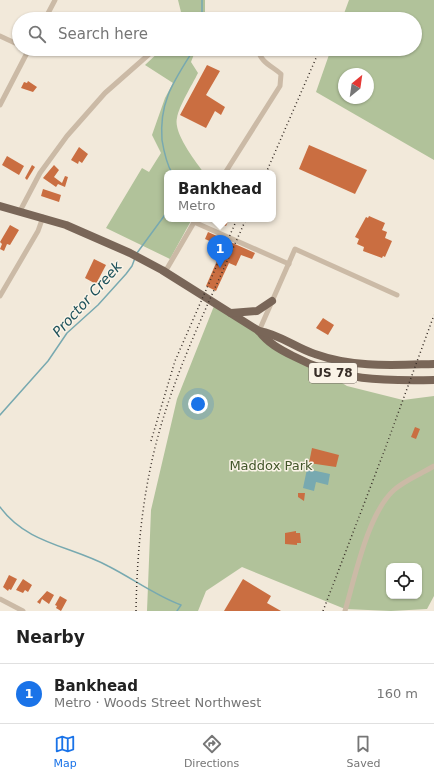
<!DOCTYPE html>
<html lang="en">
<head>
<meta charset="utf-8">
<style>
  :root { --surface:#fff; --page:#f6f6f6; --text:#222; --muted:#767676; --line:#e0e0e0; --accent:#1a73e8 }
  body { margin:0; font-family:"DejaVu Sans",sans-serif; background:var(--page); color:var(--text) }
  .controls { position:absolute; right:12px; bottom:12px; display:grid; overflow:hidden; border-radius:8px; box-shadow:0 1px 3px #0004 }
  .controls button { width:36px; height:36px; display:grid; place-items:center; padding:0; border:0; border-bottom:1px solid var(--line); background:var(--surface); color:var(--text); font:20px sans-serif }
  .compass { position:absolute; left:338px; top:68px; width:36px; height:36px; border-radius:50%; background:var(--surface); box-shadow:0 1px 3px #0004; rotate:29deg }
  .you { position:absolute; left:198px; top:404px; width:14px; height:14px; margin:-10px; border:3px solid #fff; border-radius:50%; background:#1a73e8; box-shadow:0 0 0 6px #1a73e833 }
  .badge { display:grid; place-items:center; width:26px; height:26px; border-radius:50%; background:var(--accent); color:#fff; font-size:13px; font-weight:700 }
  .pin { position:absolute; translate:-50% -33px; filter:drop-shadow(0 1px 2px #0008) }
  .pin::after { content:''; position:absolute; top:21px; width:14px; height:12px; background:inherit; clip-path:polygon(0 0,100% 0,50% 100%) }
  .popup { position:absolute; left:164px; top:170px; width:112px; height:52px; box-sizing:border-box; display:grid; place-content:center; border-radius:8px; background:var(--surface); filter:drop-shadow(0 1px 3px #0005); font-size:13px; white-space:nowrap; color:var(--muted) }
  .popup b { font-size:15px; color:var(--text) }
  .popup::after { content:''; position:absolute; left:50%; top:100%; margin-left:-8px; border:8px solid transparent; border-top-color:var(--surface) }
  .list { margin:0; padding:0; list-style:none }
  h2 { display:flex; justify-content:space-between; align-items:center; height:52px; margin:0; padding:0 16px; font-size:17px }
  h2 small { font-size:13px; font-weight:400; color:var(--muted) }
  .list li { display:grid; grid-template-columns:26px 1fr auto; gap:12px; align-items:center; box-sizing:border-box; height:60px; padding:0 16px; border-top:1px solid var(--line) }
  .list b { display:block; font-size:15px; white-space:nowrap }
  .list p { margin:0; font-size:13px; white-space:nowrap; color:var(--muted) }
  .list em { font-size:13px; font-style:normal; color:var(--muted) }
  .icon { flex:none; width:22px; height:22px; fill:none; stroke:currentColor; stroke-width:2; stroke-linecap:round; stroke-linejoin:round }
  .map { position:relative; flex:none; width:434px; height:611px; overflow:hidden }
  .search { position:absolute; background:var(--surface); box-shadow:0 1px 3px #0004; left:12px; right:12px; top:12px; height:44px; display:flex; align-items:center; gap:10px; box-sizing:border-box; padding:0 14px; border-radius:22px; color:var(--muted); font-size:15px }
  .sheet { height:112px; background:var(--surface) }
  nav { display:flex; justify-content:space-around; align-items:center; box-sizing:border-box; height:56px; border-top:1px solid var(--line); background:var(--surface); font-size:11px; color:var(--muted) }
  nav a { display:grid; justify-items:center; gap:2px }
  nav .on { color:var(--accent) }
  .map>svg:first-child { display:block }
  .green { fill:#b1c29a; fill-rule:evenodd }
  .water { fill:#78a9b0 }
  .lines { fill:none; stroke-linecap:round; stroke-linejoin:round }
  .stream { stroke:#78a9b0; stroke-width:1.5 }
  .building { fill:#ca6e41 }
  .street { stroke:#cbbaa6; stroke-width:5 }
  .primary { stroke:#796658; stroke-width:8 }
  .rail { stroke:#372d27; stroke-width:1.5; stroke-dasharray:1 3; stroke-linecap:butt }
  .labels { text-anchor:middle; stroke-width:3; stroke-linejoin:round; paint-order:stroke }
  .shield { fill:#faf3e7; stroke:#726861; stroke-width:1 }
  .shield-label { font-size:12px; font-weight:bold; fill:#372d27 }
  .park-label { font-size:13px; fill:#42562a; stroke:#faf3e7 }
  .water-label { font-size:14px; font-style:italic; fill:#1b505a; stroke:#faf3e7 }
</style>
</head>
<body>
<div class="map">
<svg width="434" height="611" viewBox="0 0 434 611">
  <rect width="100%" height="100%" fill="#f2e9da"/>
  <g class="green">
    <path d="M 178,0 L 205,0 L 205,19 L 179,19 L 181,12 Z"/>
    <path d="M 349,0 L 434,0 L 434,160 L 316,92 L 331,49 L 415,49 L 415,19 L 342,19 ZM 344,74 L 368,74 L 368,98 L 344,98 Z"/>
    <path d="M 162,49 L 196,49 L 191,62 L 198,73 C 192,85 179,106 177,118 C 173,133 196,162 204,173 L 167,173 L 167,219 L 192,219 L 170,259 L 106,228 L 142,168 L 149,172 L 161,153 L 152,135 L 165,98 L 173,83 L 145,65 Z"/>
    <path d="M 214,306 L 347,386 L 403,400 L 434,396 L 434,596 L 427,609 L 391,611 L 345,609 L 242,567 L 206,591 L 198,611 L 147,611 L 151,510 L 177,399 ZM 389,566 L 419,566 L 419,596 L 389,596 Z"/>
  </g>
  <path class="water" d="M 307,469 L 330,474 L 328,485 L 316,482 L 314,491 L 303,488 Z"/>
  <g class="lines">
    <g class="stream">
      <path d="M 202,19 L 202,0"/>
      <path d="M 172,173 C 166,163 164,152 162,140 C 159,101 174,81 194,49"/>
      <path d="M 137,253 L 167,212"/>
      <path d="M 0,415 L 48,361 L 67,333 L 98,305 L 126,274 L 132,266 L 135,258"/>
      <path d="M 0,507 C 27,544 71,546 108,566 C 132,578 156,596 181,605 L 177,611"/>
    </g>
  </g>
  <g class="building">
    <path d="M 209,13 L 245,14 L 245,19 L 209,19 Z"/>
    <path d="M 207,65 L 220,71 L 206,95 L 225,107 L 221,115 L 215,111 L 206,128 L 180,115 Z"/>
    <path d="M 28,81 L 37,87 L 33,92 L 21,88 L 24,82 L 27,83 Z"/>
    <path d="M 309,145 L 367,170 L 355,194 L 299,169 Z"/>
    <path d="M 79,147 L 88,154 L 82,163 L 79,161 L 78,164 L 71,160 Z"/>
    <path d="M 7,156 L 24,166 L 19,175 L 2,165 Z"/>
    <path d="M 32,165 L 35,167 L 27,180 L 25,178 Z"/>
    <path d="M 54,165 L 59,170 L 54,177 L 62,183 L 65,176 L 68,177 L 65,187 L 58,184 L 56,187 L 43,178 Z"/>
    <path d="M 43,189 L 61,195 L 59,202 L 41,196 Z"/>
    <path d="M 369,216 L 385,223 L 382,230 L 387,232 L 385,238 L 392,241 L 385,257 L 383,256 L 382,258 L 363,251 L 364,247 L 357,244 L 359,239 L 355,237 L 366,217 L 368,218 Z"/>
    <path d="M 217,219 L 229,219 L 226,226 L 216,222 Z"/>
    <path d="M 10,225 L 19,230 L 10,245 L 7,244 L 4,251 L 0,249 L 2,244 L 0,242 Z"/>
    <path d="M 208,232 L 255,253 L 252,259 L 241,255 L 236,266 L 229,263 L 216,291 L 206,286 L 223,247 L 205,239 Z"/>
    <path d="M 94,259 L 106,265 L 96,284 L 85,278 Z"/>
    <path d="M 323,318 L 334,325 L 328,335 L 316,328 Z"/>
    <path d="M 415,427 L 420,429 L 416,439 L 411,437 Z"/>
    <path d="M 312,448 L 339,455 L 336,467 L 309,463 Z"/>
    <path d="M 298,493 L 305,493 L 304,501 L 298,497 Z"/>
    <path d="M 296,531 L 296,533 L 300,533 L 301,543 L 297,543 L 297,545 L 285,544 L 285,533 Z"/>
    <path d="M 9,575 L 17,579 L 11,590 L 9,589 L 8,591 L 3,587 Z"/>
    <path d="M 23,579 L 32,585 L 28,592 L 25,590 L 23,593 L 16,590 Z"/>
    <path d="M 243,579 L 271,596 L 267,603 L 281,611 L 224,611 Z"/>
    <path d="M 47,591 L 54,595 L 49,604 L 42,599 L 40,604 L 37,602 Z"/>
    <path d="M 60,596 L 67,600 L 61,611 L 56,608 L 57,606 L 55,605 Z"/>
  </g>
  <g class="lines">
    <g class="street">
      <path d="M 45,19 L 55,0"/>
      <path d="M 180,19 L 180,17"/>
      <path d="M 0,36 L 15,43"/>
      <path d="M 0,105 L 29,49"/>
      <path d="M 225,173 L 280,86 L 281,74 C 272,66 260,62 258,49"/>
      <path d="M 20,211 L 40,173 L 67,136 L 105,93 L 155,49"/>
      <path d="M 194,222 L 289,264"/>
      <path d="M 165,272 L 196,219"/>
      <path d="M 0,296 L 38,231 L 43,217"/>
      <path d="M 259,331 L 295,249 L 397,295"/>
      <path d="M 0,599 L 23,611"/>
      <path d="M 345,611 C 355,577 368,513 394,490 C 405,480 421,474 434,466"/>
    </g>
    <g class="primary">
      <path d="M 0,206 L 66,225 L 130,253 L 162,270 L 259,331 C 268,343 279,349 293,356 C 340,381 383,381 434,380"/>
      <path d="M 231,313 L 257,311 L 272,301"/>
      <path d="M 259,331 C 279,334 296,348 315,354 C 354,368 394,365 434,364"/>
    </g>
    <g class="rail">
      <path d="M 331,19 L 332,16"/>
      <path d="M 266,173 L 320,49"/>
      <path d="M 151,441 L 175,361 L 237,219"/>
      <path d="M 136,611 C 137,549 143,488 160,429 C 181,356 216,288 246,219"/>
      <path d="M 323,611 L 385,449 L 434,315"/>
    </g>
  </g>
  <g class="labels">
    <rect class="shield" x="309" y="363" width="48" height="20" rx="3"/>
    <g class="shield-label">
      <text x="333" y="377">US 78</text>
    </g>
    <g class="park-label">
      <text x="271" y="470">Maddox Park</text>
    </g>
    <g class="water-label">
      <text transform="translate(87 299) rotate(-48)" y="5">Proctor Creek</text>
    </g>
  </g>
</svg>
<div class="controls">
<button><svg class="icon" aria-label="locate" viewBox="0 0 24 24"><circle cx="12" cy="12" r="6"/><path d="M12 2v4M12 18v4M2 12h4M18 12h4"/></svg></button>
</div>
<svg class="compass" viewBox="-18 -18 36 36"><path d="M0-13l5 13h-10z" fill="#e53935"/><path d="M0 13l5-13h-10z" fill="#767676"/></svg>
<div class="you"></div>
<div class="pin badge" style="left:220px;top:268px">1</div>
<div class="popup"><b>Bankhead</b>Metro</div>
<div class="search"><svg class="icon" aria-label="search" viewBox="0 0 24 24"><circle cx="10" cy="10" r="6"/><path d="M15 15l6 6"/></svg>Search here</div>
</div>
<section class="sheet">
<h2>Nearby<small></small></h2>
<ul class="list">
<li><span class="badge">1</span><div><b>Bankhead</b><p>Metro · Woods Street Northwest</p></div><em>160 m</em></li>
</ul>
</section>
<nav>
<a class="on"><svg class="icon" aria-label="map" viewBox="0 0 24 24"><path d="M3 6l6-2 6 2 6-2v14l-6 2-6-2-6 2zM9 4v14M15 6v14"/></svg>Map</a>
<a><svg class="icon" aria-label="directions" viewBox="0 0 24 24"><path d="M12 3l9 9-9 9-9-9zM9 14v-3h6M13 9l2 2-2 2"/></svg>Directions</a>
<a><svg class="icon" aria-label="saved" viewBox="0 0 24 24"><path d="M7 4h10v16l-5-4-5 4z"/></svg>Saved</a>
</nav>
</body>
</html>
